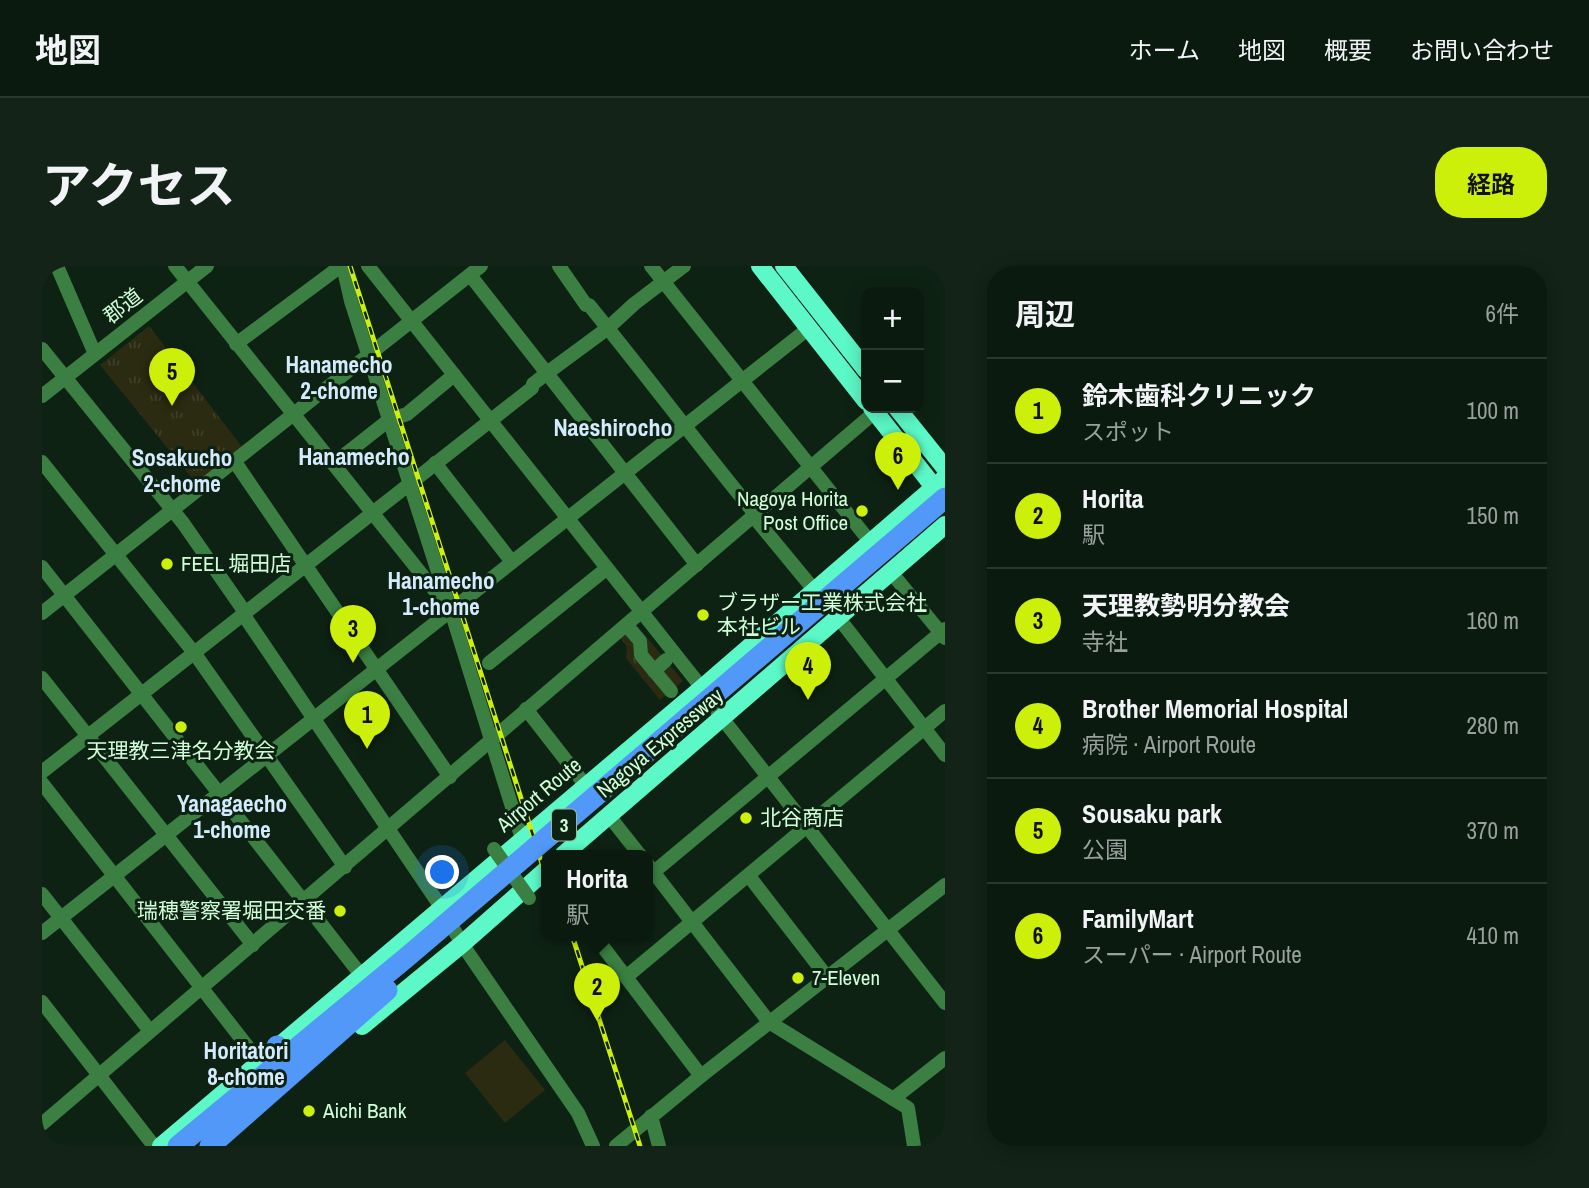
<!DOCTYPE html>
<html lang="ja">
<head>
<meta charset="utf-8">
<style>
  :root { --surface:#0a1a0e; --page:#132317; --text:#f1f3f6; --muted:#99a19e; --line:#2a382e; --accent:#ccf00a }
  body { margin:0; font-family:"Archivo Narrow","Noto Sans JP",sans-serif; background:var(--page); color:var(--text) }
  .controls { position:absolute; right:21px; top:21px; display:grid; overflow:hidden; border-radius:14px; box-shadow:0 4px 18px #0003 }
  .controls button { width:63px; height:63px; display:grid; place-items:center; padding:0; border:0; border-bottom:2px solid var(--line); background:var(--surface); color:var(--text); font:35px sans-serif }
  .you { position:absolute; left:401px; top:607px; width:24px; height:24px; margin:-18px; border:5px solid #fff; border-radius:50%; background:#1a73e8; box-shadow:0 0 0 10px #1a73e833 }
  .badge { display:grid; place-items:center; width:46px; height:46px; border-radius:50%; background:var(--accent); color:#111; font-size:23px; font-weight:700 }
  .pin { position:absolute; translate:-50% -58px; filter:drop-shadow(0 2px 4px #0008) }
  .pin::after { content:''; position:absolute; top:37px; width:24px; height:21px; background:inherit; clip-path:polygon(0 0,100% 0,50% 100%) }
  .popup { position:absolute; left:499px; top:584px; width:112px; height:91px; box-sizing:border-box; display:grid; place-content:center; border-radius:14px; background:var(--surface); filter:drop-shadow(0 2px 5px #0005); font-size:23px; white-space:nowrap; color:var(--muted) }
  .popup b { font-size:26px; color:var(--text) }
  .popup::after { content:''; position:absolute; left:50%; top:100%; margin-left:-14px; border:14px solid transparent; border-top-color:var(--surface) }
  .list { margin:0; padding:0; list-style:none }
  h2 { display:flex; justify-content:space-between; align-items:center; height:91px; margin:0; padding:0 28px; font-size:30px }
  h2 small { font-size:23px; font-weight:400; color:var(--muted) }
  .list li { display:grid; grid-template-columns:46px 1fr auto; gap:21px; align-items:center; box-sizing:border-box; height:105px; padding:0 28px; border-top:2px solid var(--line) }
  .list b { display:block; font-size:26px; white-space:nowrap }
  .list p { margin:0; font-size:23px; white-space:nowrap; color:var(--muted) }
  .list em { font-size:23px; font-style:normal; color:var(--muted) }
  .map { position:relative; flex:none; width:903px; height:880px; overflow:hidden; border-radius:28px }
  header { display:flex; align-items:center; gap:42px; box-sizing:border-box; height:98px; padding:0 35px; background:var(--surface); border-bottom:2px solid var(--line) }
  header strong { font-size:33px }
  nav { display:flex; gap:38px; margin-inline-start:auto; font-size:24px }
  .intro { display:flex; align-items:center; justify-content:space-between; box-sizing:border-box; height:168px; padding:0 42px }
  h1 { margin:0; font-size:49px }
  .button { padding:18px 32px; border-radius:28px; background:var(--accent); color:#111; font-size:24px; font-weight:700 }
  main { display:flex; gap:42px; padding:0 42px }
  aside { flex:1; background:var(--surface); border-radius:28px; box-shadow:0 4px 18px #0003 }
  .map>svg:first-child { display:block }
  .park { fill:url(#park-tufts) }
  .garden { fill:#2b2b12 }
  .lines { fill:none; stroke-linecap:round; stroke-linejoin:round }
  .minor { stroke:#3b7f42; stroke-width:14 }
  .major { stroke:#5cf8c7; stroke-width:18 }
  .highway { stroke:#5198f8; stroke-width:21 }
  .rail-casing { stroke:#ccf00a; stroke-width:5 }
  .rail { stroke:#0e2213; stroke-width:2.5; stroke-dasharray:8; stroke-linecap:butt }
  .minor-bridge { stroke:#3b7f42; stroke-width:14 }
  .highway-bridge { stroke:#5198f8; stroke-width:21 }
  .poi-dot { fill:#ccf00a; stroke:#0e2213; stroke-width:2.5 }
  .labels { text-anchor:middle; stroke-width:6; stroke-linejoin:round; paint-order:stroke }
  .shield { fill:#0e2213; stroke:#96bb9d; stroke-width:2 }
  .shield-label { font-size:19px; font-weight:bold; fill:#d1fdd8 }
  .street-label { font-size:21px; fill:#d1fdd8; stroke:#0e2213 }
  .poi-label { font-size:21px; fill:#d1fdd8; stroke:#0e2213; text-anchor:start }
  .neighbourhood-label { font-size:23px; font-weight:bold; fill:#d3ebfd; stroke:#0e2213 }
  .quarter-label { font-size:24px; font-weight:bold; fill:#d3ebfd; stroke:#0e2213 }
</style>
</head>
<body>
<header>
<strong>地図</strong>
<nav><a>ホーム</a><a>地図</a><a>概要</a><a>お問い合わせ</a></nav>
</header>
<div class="intro"><h1>アクセス</h1><a class="button">経路</a></div>
<main>
<div class="map">
<svg width="903" height="880" viewBox="0 0 903 880">
  <defs>
    <pattern id="park-tufts" width="24" height="20" patternUnits="userSpaceOnUse" patternTransform="scale(1.75)"><rect width="24" height="20" fill="#2b2b12"/><path d="M3 7l-1-3M5 7V3M7 7l1-3M15 17l-1-3M17 17v-4M19 17l1-3" fill="none" stroke="#3f4028"/></pattern>
  </defs>
  <rect width="100%" height="100%" fill="#0e2213"/>
  <g class="park">
    <path d="M 107,60 L 200,181 L 154,217 L 58,99 Z"/>
    <path d="M 592,356 L 641,415 L 618,434 L 584,392 L 585,381 L 577,370 Z"/>
  </g>
  <path class="garden" d="M 463,774 L 503,824 L 463,857 L 423,807 Z"/>
  <g class="lines">
    <g class="minor">
      <path d="M 15,0 L 53,88"/>
      <path d="M 133,0 L 409,345 L 480,573"/>
      <path d="M 301,0 L 309,35 L 406,337"/>
      <path d="M 326,0 L 660,422 L 680,452 L 903,737"/>
      <path d="M 517,0 L 544,39 L 547,39 C 602,106 654,176 709,243 L 712,251 L 773,325"/>
      <path d="M 609,0 L 829,277"/>
      <path d="M 0,4 L 4,0"/>
      <path d="M 428,9 L 655,299"/>
      <path d="M 194,78 L 299,0"/>
      <path d="M 0,83 L 141,257 L 200,342 L 201,348 L 399,641 L 420,678 L 536,847 L 551,880"/>
      <path d="M 0,130 L 165,0"/>
      <path d="M 0,196 L 153,388 L 303,601"/>
      <path d="M 193,196 L 408,511"/>
      <path d="M 393,197 L 470,296"/>
      <path d="M 291,198 L 347,154 L 365,148 L 412,109"/>
      <path d="M 0,301 L 319,709"/>
      <path d="M 848,305 L 903,372"/>
      <path d="M 0,347 L 439,0"/>
      <path d="M 795,350 L 903,489"/>
      <path d="M 586,361 L 598,375 L 599,389 L 629,425"/>
      <path d="M 447,397 L 564,303"/>
      <path d="M 612,405 L 624,394"/>
      <path d="M 0,412 L 211,679"/>
      <path d="M 484,443 L 544,520"/>
      <path d="M 0,506 C 164,378 326,250 490,122 L 491,118 L 505,107 L 566,62 L 592,38 L 642,0"/>
      <path d="M 0,517 L 223,803"/>
      <path d="M 567,550 L 598,589"/>
      <path d="M 606,599 L 727,756 L 866,842 L 872,880"/>
      <path d="M 607,610 L 903,363"/>
      <path d="M 707,610 L 785,711"/>
      <path d="M 0,628 L 108,765"/>
      <path d="M 0,667 L 767,62"/>
      <path d="M 552,669 L 659,810"/>
      <path d="M 584,711 L 903,445"/>
      <path d="M 0,736 L 112,880"/>
      <path d="M 851,833 L 903,792"/>
      <path d="M 609,850 L 617,880"/>
      <path d="M 0,858 L 833,146"/>
      <path d="M 574,880 L 659,810 L 903,619"/>
    </g>
    <g class="major">
      <path d="M 718,0 L 824,135"/>
      <path d="M 742,0 L 824,104"/>
      <path d="M 830,142 L 899,230"/>
      <path d="M 855,142 L 903,202"/>
      <path d="M 521,589 L 903,259"/>
      <path d="M 320,760 L 420,678 L 504,604"/>
      <path d="M 119,880 L 660,422 L 903,212"/>
    </g>
    <path class="highway" d="M 228,813 L 235,780"/>
    <defs>
      <g id="rail">
        <path d="M 308,0 L 504,610"/>
        <path d="M 530,669 L 598,880"/>
      </g>
    </defs>
    <use href="#rail" class="rail-casing"/>
    <use href="#rail" class="rail"/>
    <path class="minor-bridge" d="M 452,583 L 487,632"/>
    <g class="highway-bridge">
      <path d="M 136,880 L 365,691 L 903,232"/>
      <path d="M 168,880 L 345,724"/>
    </g>
  </g>
  <g class="poi-dot">
    <circle cx="820" cy="245" r="7"/>
    <circle cx="125" cy="298" r="7"/>
    <circle cx="661" cy="349" r="7"/>
    <circle cx="139" cy="461" r="7"/>
    <circle cx="704" cy="552" r="7"/>
    <circle cx="298" cy="645" r="7"/>
    <circle cx="756" cy="712" r="7"/>
    <circle cx="267" cy="845" r="7"/>
  </g>
  <g class="labels">
    <rect class="shield" x="510" y="543.5" width="24" height="31" rx="5"/>
    <g class="shield-label">
      <text x="522" y="566">3</text>
    </g>
    <g class="street-label">
      <text transform="translate(81 40) rotate(-38)" y="7">郡道</text>
      <text transform="translate(618 477) rotate(-40)" y="7">Nagoya Expressway</text>
      <text transform="translate(497 529) rotate(-40)" y="7">Airport Route</text>
    </g>
    <g class="poi-label">
      <text x="806" y="240" text-anchor="end">Nagoya Horita<tspan x="806" dy="24">Post Office</tspan></text>
      <text x="139" y="305">FEEL 堀田店</text>
      <text x="675" y="344">ブラザー工業株式会社<tspan x="675" dy="24">本社ビル</tspan></text>
      <text x="139" y="492" text-anchor="middle">天理教三津名分教会</text>
      <text x="718" y="559">北谷商店</text>
      <text x="284" y="652" text-anchor="end">瑞穂警察署堀田交番</text>
      <text x="770" y="719">7-Eleven</text>
      <text x="281" y="852">Aichi Bank</text>
    </g>
    <g class="neighbourhood-label">
      <text x="297" y="107">Hanamecho<tspan x="297" dy="26">2-chome</tspan></text>
      <text x="140" y="200">Sosakucho<tspan x="140" dy="26">2-chome</tspan></text>
      <text x="399" y="323">Hanamecho<tspan x="399" dy="26">1-chome</tspan></text>
      <text x="190" y="546">Yanagaecho<tspan x="190" dy="26">1-chome</tspan></text>
      <text x="204" y="793">Horitatori<tspan x="204" dy="26">8-chome</tspan></text>
    </g>
    <g class="quarter-label">
      <text x="571" y="170">Naeshirocho</text>
      <text x="312" y="199">Hanamecho</text>
    </g>
  </g>
</svg>
<div class="controls">
<button>+</button>
<button>−</button>
</div>
<div class="you"></div>
<div class="pin badge" style="left:325px;top:483px">1</div>
<div class="pin badge" style="left:555px;top:755px">2</div>
<div class="popup"><b>Horita</b>駅</div>
<div class="pin badge" style="left:311px;top:397px">3</div>
<div class="pin badge" style="left:766px;top:434px">4</div>
<div class="pin badge" style="left:130px;top:140px">5</div>
<div class="pin badge" style="left:856px;top:224px">6</div>
</div>
<aside>
<h2>周辺<small>6件</small></h2>
<ul class="list">
<li><span class="badge">1</span><div><b>鈴木歯科クリニック</b><p>スポット</p></div><em>100 m</em></li>
<li><span class="badge">2</span><div><b>Horita</b><p>駅</p></div><em>150 m</em></li>
<li><span class="badge">3</span><div><b>天理教勢明分教会</b><p>寺社</p></div><em>160 m</em></li>
<li><span class="badge">4</span><div><b>Brother Memorial Hospital</b><p>病院 · Airport Route</p></div><em>280 m</em></li>
<li><span class="badge">5</span><div><b>Sousaku park</b><p>公園</p></div><em>370 m</em></li>
<li><span class="badge">6</span><div><b>FamilyMart</b><p>スーパー · Airport Route</p></div><em>410 m</em></li>
</ul>
</aside>
</main>
</body>
</html>
